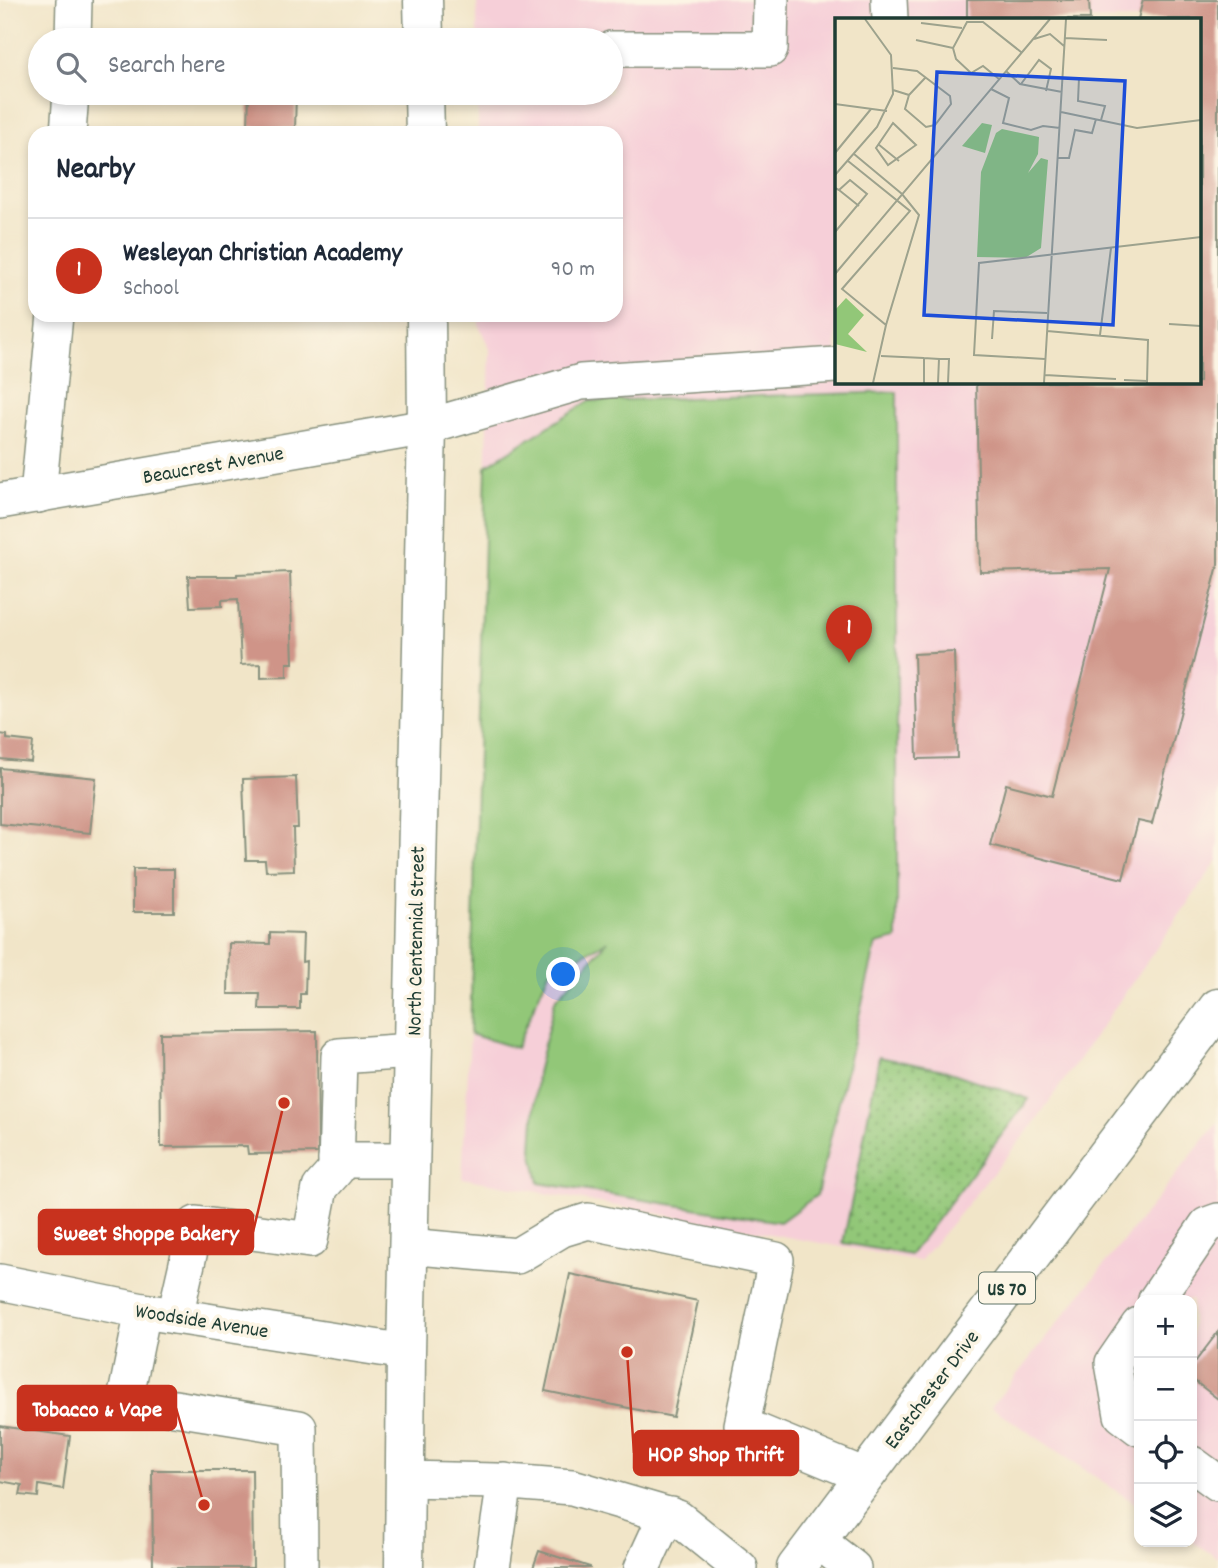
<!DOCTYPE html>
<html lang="en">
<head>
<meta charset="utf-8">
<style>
  :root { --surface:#fff; --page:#f2f2f3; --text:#1f2937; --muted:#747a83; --line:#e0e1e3; --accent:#c8321e }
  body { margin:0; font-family:Dekko,sans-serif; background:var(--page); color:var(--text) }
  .controls { position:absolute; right:21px; bottom:21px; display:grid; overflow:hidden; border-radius:14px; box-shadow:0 4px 10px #0003 }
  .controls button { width:63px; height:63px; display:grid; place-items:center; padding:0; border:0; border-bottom:2px solid var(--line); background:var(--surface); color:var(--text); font:35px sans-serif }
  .you { position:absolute; left:564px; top:975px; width:24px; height:24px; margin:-18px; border:5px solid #fff; border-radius:50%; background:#1a73e8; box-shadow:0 0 0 10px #1a73e833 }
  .badge { display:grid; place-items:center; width:46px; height:46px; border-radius:50%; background:var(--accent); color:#fff; font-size:23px; font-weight:700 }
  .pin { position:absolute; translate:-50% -58px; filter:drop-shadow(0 2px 4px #0008) }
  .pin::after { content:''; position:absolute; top:37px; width:24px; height:21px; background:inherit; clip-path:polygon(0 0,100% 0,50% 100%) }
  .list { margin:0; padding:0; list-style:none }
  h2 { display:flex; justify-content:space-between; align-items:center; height:91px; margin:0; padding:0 28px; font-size:30px }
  h2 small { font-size:23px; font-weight:400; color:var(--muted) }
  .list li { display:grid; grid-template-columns:46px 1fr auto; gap:21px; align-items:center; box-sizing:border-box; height:105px; padding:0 28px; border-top:2px solid var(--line) }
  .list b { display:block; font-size:26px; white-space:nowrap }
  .list p { margin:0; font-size:23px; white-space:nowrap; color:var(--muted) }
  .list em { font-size:23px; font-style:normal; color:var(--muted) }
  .icon { flex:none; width:38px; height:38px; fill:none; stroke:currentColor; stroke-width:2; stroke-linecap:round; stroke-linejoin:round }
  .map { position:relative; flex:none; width:1218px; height:1568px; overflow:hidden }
  .search { position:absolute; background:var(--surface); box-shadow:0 4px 10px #0003; left:28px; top:28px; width:595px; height:77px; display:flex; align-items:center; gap:18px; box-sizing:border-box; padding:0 24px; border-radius:38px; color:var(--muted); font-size:26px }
  .panel { position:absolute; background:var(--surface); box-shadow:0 4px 10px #0003; left:28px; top:126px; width:595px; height:196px; border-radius:21px }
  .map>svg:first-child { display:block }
  .built { fill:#f6cfd8; fill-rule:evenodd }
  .green { fill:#92c778; stroke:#588256; stroke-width:2 }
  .park { fill:url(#park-dots); stroke:#588256; stroke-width:2 }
  .building { fill:#cf9488 }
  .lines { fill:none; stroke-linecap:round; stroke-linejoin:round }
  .minor-casing { stroke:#88917e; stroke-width:38 }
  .major-casing { stroke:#88917e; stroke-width:41 }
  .minor { stroke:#fff; stroke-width:35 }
  .major { stroke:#fff; stroke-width:38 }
  .labels { text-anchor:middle; stroke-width:7; stroke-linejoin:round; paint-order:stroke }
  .shield { fill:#fcf5e5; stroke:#617469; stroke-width:2 }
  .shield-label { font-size:19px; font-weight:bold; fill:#1f3d34 }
  .street-label { font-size:21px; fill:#1f3d34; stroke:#fcf5e5 }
  .inset-road { fill:none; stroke:#9da28d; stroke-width:2 }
  .view { fill:#1d4ed8; fill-opacity:0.15; stroke:#1d4ed8; stroke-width:3.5 }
  .inset-edge { fill:none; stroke:#1f3d34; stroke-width:3.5 }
  .leader { fill:none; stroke:#c8321e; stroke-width:2.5 }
  .callout-dot { fill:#c8321e; stroke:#fcf5e5; stroke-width:2.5 }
  .callout { fill:#c8321e; stroke:#c8321e; stroke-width:2.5 }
  .callout-label { font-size:23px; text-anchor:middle; font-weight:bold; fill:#fff }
</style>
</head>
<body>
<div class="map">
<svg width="1218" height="1568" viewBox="0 0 1218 1568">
  <defs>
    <pattern id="park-dots" width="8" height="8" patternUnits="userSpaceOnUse" patternTransform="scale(1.75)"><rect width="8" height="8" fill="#92c778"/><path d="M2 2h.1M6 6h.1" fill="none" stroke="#77a363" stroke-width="1.8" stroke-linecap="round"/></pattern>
  </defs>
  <rect width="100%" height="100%" fill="#fcf5e5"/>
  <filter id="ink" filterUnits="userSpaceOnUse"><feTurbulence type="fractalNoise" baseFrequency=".0143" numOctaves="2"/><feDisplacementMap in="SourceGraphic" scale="14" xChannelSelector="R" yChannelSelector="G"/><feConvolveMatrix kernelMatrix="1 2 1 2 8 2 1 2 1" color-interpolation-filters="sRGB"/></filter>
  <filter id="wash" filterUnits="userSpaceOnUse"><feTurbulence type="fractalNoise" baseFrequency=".00686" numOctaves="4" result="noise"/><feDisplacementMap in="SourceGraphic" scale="28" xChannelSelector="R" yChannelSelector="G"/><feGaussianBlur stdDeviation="1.57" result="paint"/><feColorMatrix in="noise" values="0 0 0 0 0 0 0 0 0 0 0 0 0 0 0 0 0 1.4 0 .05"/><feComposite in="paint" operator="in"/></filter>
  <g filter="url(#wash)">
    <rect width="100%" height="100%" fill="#f1e5c8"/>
    <g class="built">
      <path d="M 477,0 L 1218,0 L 1218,860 L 1032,1126 L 920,1261 L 462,1178 L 470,1034 L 490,349 L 479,326 L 479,315 L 616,315 L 616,133 L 478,133 L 478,93 L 611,93 L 611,40 L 477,40 ZM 836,19 L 1199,19 L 1199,382 L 836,382 Z"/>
      <path d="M 1218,1122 L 1218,1558 L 1192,1541 L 1192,1300 L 1139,1300 L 1139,1506 L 991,1407 Z"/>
    </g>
    <path class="green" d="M 897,392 L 897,939 L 876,944 L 817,1195 L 780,1222 L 539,1183 L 532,1149 L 537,1073 L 555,1000 L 608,941 L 549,972 L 516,1048 L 470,1034 L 486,466 L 589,401 Z"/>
    <path class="park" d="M 879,1057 L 944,1070 L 1029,1099 L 910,1255 L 843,1243 L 859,1165 Z"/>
    <g id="blocks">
      <g class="building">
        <path d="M 967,0 L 1089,0 L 1090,19 L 967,19 Z"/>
        <path d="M 1143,0 L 1218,0 L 1218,565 L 1152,824 L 1138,821 L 1123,879 L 990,845 L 1006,784 L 1052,796 L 1110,569 L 980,572 L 976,382 L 1199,382 L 1199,19 L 1138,19 Z"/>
        <path d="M 249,93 L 296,93 L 295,129 L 248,127 Z"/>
        <path d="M 290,572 L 293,663 L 287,663 L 287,677 L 261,678 L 261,664 L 241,665 L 238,599 L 222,600 L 222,606 L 190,607 L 188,576 L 237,576 L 237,574 Z"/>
        <path d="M 954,652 L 957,758 L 917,759 L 914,654 Z"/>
        <path d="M 0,734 L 7,735 L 7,739 L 33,742 L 31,762 L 0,759 Z"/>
        <path d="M 0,768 L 96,778 L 90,833 L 0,824 Z"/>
        <path d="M 296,777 L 298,828 L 293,828 L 294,870 L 266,871 L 265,860 L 246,860 L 243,779 Z"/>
        <rect x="133" y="869" width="41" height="43"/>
        <path d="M 270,933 L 303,934 L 302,962 L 306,961 L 305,994 L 300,994 L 300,1009 L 259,1009 L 260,994 L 228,994 L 229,943 L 270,944 Z"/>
        <path d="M 317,1031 L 318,1153 L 248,1154 L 247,1146 L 161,1147 L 160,1033 Z"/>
        <path d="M 570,1274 L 698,1301 L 673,1417 L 545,1391 Z"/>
        <path d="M 1218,1332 L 1218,1399 L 1192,1379 L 1192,1366 Z"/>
        <path d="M 0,1426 L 70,1436 L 63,1489 L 39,1485 L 38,1497 L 20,1495 L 22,1485 L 0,1481 Z"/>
        <path d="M 152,1470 L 252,1470 L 253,1568 L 153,1568 Z"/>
        <path d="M 539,1551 L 590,1567 L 590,1568 L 533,1568 Z"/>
      </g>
    </g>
  </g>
  <g filter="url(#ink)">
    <use href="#blocks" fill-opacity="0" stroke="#88917e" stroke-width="2"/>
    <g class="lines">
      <defs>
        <g id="minor">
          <path d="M 889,0 L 890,19"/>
          <path d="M 73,40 L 74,0"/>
          <path d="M 611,49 L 770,49 L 771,0"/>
          <path d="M 68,133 L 71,93"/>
          <path d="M 38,495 L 55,315"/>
          <path d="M 0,501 L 427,427 L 581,382 L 836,365"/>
          <path d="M 336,1160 L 410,1160"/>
          <path d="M 408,1246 L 517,1256 L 562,1229 L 588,1221 L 776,1260 L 742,1425 L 865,1476"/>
          <path d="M 0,1282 L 143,1311 L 406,1352"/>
          <path d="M 1156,1300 L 1207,1225 L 1218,1221"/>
          <path d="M 143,1311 L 125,1400 L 299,1428 L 300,1568"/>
          <path d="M 175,1316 L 196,1224 L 310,1240 L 320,1188 L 336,1170 L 339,1056 L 412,1051"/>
          <path d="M 1139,1325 L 1113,1363 L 1122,1415 L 1139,1428"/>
          <path d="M 1192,1464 L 1218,1483"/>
          <path d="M 405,1479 L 496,1481 L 572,1487 L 678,1518 L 740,1568"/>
          <path d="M 817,1540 L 853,1568"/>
          <path d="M 492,1568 L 505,1481"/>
          <path d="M 642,1568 L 659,1531 L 671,1515"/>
        </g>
        <g id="major">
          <path d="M 423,0 L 424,40"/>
          <path d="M 424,93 L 425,133"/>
          <path d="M 404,1568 L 406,1352 L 427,427 L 426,315"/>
          <path d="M 796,1568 L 1218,1008"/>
        </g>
      </defs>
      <use href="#minor" class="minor-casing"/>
      <use href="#major" class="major-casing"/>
      <use href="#minor" class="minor"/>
      <use href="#major" class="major"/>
    </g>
  </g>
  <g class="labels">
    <rect class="shield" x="979" y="1272.5" width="56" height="31" rx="5"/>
    <g class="shield-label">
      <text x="1007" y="1295">US 70</text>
    </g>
    <g class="street-label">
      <text transform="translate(213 464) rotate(-10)" y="7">Beaucrest Avenue</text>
      <text transform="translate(415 941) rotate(-89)" y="7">North Centennial Street</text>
      <text transform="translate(202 1320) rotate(9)" y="7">Woodside Avenue</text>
      <text transform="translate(931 1389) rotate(-53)" y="7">Eastchester Drive</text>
    </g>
  </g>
  <g transform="translate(835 18)">
    <rect width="366" height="366" fill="#f1e5c8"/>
    <path d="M 167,111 L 204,119 L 203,136 L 193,155 L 206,140 L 213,142 L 206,230 L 190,240 L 142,239 L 146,154 L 161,115 ZM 11,280 L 29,297 L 13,316 L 32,334 L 0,326 L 0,292 Z" fill="#92c778"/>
    <path d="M 147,105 L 157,107 L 150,135 L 127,128 Z" fill="#92c778"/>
    <path class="inset-road" d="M 86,5 L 127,10M 230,20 L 272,22M 199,21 L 215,16 L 229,28M 81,22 L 118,30M 58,50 L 82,53 L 115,78 L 116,86 L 100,107 L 91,109 L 70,91 L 74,77 L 58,72M 171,53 L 185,66 L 227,74M 228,60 L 244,60 L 243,83 L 270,88 L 266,102M 164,61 L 148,48 L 136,55 L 121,41 L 118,30 L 132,4 L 148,4 L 186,34M 186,66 L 204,42 L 216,51 L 211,73M 156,71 L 174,80 L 168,105 L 196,112 L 208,108 L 225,110M 74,77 L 91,59M 0,86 L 52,93M 226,94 L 302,110 L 366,102M 58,105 L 81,127 L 53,147 L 41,130 ZM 43,126 L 64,143M 0,135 L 36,91M 222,140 L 234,140 L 240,112 L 257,115 L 261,101M 13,143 L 75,193 L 7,271 L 51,307 L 84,197 L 67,176 L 19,136M 0,157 L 42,109 L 58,76 L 56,37 L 30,1M 0,170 L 4,172 L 15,162 L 32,176 L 0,214M 4,172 L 24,188M 0,256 L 215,1M 334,306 L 366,308M 212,313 L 313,322 L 312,365M 265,317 L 276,230M 157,321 L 159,293 L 212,295M 46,338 L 89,340M 104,341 L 114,341 L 113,365M 210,341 L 139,337 L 144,245 L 366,219M 210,357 L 281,361M 289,362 L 312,363M 38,365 L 51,307M 89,365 L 89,340 L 104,341 L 103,365M 209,365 L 231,1"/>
    <path class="view" d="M 102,54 L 290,63 L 278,307 L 89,297 Z"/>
    <rect width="366" height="366" class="inset-edge"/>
  </g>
  <path class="leader" d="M284 1103L253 1232M204 1505L176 1408M627 1352L634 1453"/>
  <g class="callout-dot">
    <circle cx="284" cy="1103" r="7"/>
    <circle cx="204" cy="1505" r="7"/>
    <circle cx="627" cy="1352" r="7"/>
  </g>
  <g class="callout">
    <rect x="39" y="1210" width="214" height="44" rx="7"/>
    <rect x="18" y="1386" width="158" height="44" rx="7"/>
    <rect x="634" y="1431" width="164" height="44" rx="7"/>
  </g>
  <g class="callout-label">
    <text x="146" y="1240">Sweet Shoppe Bakery</text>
    <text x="97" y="1416">Tobacco &amp; Vape</text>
    <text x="716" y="1461">HOP Shop Thrift</text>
  </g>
</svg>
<div class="controls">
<button>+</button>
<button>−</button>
<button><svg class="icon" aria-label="locate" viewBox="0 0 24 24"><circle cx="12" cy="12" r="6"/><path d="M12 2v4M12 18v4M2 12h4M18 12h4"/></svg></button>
<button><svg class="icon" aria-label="layers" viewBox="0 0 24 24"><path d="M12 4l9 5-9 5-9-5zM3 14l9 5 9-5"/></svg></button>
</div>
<div class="you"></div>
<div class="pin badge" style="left:849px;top:663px">1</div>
<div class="search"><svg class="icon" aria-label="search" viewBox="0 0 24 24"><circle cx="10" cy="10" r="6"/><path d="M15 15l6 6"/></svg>Search here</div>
<section class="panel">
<h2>Nearby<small></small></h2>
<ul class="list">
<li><span class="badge">1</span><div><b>Wesleyan Christian Academy</b><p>School</p></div><em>90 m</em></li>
</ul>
</section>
</div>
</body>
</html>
